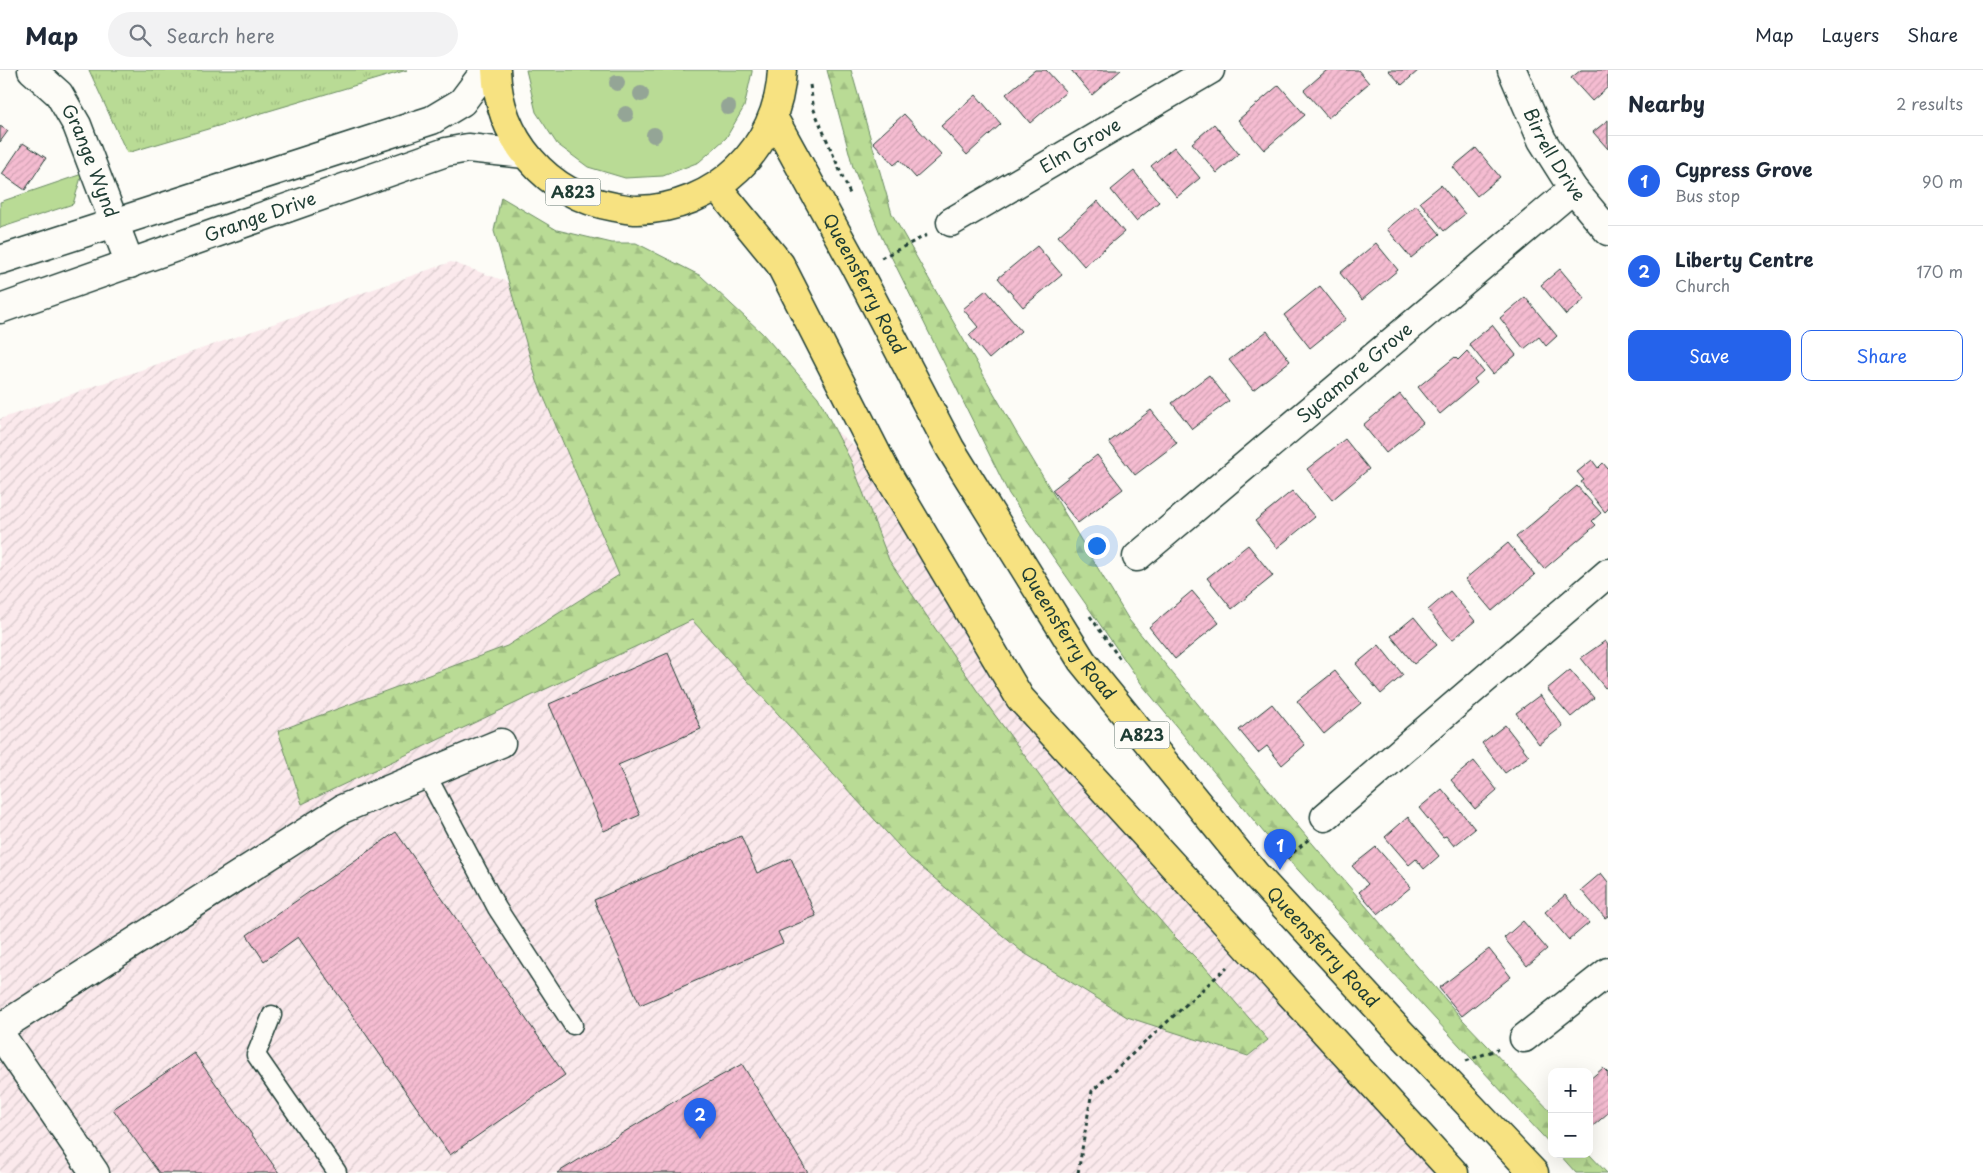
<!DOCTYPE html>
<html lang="en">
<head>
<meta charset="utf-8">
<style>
  :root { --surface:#fff; --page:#f2f2f3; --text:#1f2937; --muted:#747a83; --line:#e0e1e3; --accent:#2563eb }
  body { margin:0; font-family:"Playpen Sans",sans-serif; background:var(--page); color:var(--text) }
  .controls { position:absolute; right:15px; bottom:15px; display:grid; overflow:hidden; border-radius:10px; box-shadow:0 5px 20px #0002 }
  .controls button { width:45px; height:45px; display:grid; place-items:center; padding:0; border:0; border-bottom:1px solid var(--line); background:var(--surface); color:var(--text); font:25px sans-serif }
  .you { position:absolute; left:1096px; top:475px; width:18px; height:18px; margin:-12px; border:4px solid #fff; border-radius:50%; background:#1a73e8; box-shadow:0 0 0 8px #1a73e833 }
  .badge { display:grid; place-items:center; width:32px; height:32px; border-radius:50%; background:var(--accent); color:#fff; font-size:16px; font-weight:700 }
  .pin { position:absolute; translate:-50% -41px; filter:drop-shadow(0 1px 2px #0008) }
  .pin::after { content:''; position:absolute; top:26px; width:18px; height:15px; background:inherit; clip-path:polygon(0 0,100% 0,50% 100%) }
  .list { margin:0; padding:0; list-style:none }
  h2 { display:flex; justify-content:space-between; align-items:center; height:65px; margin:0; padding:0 20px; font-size:21px }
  h2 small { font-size:16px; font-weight:400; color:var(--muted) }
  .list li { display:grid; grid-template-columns:32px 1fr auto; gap:15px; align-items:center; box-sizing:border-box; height:90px; padding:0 20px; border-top:1px solid var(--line) }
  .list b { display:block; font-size:19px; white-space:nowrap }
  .list p { margin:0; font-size:16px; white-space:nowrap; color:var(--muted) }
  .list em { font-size:16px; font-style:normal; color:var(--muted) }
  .actions { display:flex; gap:10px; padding:15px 20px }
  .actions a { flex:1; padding:11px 0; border:1px solid var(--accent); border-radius:10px; text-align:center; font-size:18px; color:var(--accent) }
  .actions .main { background:var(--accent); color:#fff }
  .icon { flex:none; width:28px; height:28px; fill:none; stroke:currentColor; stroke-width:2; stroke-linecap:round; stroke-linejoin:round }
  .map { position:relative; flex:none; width:1608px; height:1103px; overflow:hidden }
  header { display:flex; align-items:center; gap:30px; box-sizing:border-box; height:70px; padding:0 25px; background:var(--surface); border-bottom:1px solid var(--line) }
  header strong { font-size:24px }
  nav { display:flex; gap:28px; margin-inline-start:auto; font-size:18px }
  .search { width:350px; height:45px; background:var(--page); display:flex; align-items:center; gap:12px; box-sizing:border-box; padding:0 18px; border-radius:28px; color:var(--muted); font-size:19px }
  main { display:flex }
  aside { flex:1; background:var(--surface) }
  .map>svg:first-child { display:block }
  .industrial { fill:url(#industrial-furrows) }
  .grass { fill:#b9db95; stroke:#6c8c64 }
  .forest { fill:url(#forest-firs); stroke:#6c8c64 }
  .park { fill:url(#park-tufts); stroke:#6c8c64 }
  .building { fill:url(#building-hatch); stroke:#1f3d34 }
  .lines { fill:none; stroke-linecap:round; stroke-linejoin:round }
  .lane-casing { stroke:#1f3d34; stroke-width:21 }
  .street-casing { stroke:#1f3d34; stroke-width:31 }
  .primary-casing { stroke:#1f3d34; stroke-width:31 }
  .path { stroke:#1f3d34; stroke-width:3; stroke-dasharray:4 4; stroke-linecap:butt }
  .lane { stroke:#fdfcf7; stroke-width:18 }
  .street { stroke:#fdfcf7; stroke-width:28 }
  .primary { stroke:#f7e281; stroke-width:28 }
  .tree { fill:#94a596 }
  .labels { text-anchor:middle; stroke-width:4.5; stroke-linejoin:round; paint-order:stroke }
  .shield { fill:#fdfcf7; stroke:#62766e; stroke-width:1 }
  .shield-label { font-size:16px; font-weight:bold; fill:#1f3d34 }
  .street-label { font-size:18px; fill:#1f3d34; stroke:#fdfcf7 }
</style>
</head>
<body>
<header>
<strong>Map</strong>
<div class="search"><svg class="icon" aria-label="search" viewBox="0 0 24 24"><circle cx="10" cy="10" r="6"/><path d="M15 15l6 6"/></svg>Search here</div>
<nav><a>Map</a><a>Layers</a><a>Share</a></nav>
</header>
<main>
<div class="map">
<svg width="1608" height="1103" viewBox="0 0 1608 1103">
  <defs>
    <pattern id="industrial-furrows" width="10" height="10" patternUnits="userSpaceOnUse" patternTransform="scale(1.25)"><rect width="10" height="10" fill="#fbe9ec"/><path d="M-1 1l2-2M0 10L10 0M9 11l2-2" fill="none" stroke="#d7c9cb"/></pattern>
    <pattern id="forest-firs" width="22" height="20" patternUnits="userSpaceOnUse" patternTransform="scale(1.25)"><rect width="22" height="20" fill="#b9db95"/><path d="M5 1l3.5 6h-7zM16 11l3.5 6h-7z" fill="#9fbd81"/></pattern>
    <pattern id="park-tufts" width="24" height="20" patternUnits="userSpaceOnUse" patternTransform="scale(1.25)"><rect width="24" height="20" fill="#b9db95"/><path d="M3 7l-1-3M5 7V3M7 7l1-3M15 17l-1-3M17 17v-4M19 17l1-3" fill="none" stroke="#9fbd81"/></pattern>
    <pattern id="building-hatch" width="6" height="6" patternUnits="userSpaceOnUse" patternTransform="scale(1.25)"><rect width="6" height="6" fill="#f5bcd1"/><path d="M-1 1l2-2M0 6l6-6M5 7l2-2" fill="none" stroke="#d2a2b4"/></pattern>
  </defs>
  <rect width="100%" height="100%" fill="#fdfcf7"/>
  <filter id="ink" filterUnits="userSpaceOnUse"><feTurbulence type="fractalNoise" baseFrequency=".02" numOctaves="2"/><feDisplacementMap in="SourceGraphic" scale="10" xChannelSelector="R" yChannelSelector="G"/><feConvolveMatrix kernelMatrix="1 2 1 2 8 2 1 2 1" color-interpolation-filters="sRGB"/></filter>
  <g filter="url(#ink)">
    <path class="industrial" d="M 451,192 L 557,229 L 690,245 L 885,400 L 1020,628 L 1454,1103 L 0,1103 L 0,349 Z"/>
    <g class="grass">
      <path d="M 526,0 L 752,0 L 752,2 L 744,37 L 726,68 L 699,92 L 663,106 L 625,108 L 588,97 L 557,74 L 536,42 Z"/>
      <path d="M 82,104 L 73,134 L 0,158 L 0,132 Z"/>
    </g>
    <g class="forest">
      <path d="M 827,0 L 851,0 L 892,144 L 1016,362 L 1129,550 L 1301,760 L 1463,950 L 1552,1043 L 1552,1076 L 1265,764 L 1143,616 L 1009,424 L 882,168 L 853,97 Z"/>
      <path d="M 501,127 L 557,160 L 612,173 L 636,173 L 701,206 L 762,263 L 818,327 L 851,391 L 889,490 L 978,622 L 1064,739 L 1172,864 L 1204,896 L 1268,970 L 1248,986 L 1127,947 L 1021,881 L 909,787 L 692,550 L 302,734 L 278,661 L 507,576 L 619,505 L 537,311 L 494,161 Z"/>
      <path d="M 1559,1084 L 1589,1084 L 1607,1103 L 1576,1103 Z"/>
    </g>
    <path class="park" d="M 89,0 L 407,0 L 127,83 Z"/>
    <g class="building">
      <path d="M 1035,0 L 1046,0 L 1066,22 L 1030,53 L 1006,24 Z"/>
      <path d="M 1071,0 L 1121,0 L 1092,25 Z"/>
      <path d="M 1327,0 L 1358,0 L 1369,13 L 1328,48 L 1304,20 Z"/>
      <path d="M 1388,0 L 1419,0 L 1402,15 Z"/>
      <path d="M 1581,0 L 1608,0 L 1608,17 L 1592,31 L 1571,8 Z"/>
      <path d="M 1279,15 L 1305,45 L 1264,80 L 1238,50 Z"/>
      <path d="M 976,25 L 1001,54 L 967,85 L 941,56 Z"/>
      <path d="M 904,44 L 942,85 L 916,108 L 900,90 L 894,95 L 873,72 Z"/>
      <path d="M 1608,50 L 1608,79 L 1593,62 Z"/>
      <path d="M 1214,54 L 1239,84 L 1217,103 L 1192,73 Z"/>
      <path d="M 0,56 L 8,61 L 0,72 Z"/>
      <path d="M 23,73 L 46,88 L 25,120 L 2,104 Z"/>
      <path d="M 1174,77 L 1200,108 L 1177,127 L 1151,96 Z"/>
      <path d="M 1476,78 L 1500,107 L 1477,126 L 1453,97 Z"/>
      <path d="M 1134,101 L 1159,132 L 1136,151 L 1111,120 Z"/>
      <path d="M 1441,115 L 1465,144 L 1444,161 L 1420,132 Z"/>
      <path d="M 1098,131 L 1124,162 L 1084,196 L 1058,166 Z"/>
      <path d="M 1416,135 L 1440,164 L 1411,188 L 1387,159 Z"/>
      <path d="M 1376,173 L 1398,200 L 1362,230 L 1340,203 Z"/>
      <path d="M 1037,176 L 1062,205 L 1023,237 L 998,208 Z"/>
      <path d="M 1560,199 L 1585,229 L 1566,245 L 1541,215 Z"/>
      <path d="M 1320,216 L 1346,249 L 1310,278 L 1284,245 Z"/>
      <path d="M 986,220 L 1021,261 L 989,289 L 969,265 L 978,257 L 963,239 Z"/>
      <path d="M 1525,227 L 1557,266 L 1546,276 L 1539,267 L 1524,279 L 1500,248 Z"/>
      <path d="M 1492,255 L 1516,285 L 1493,304 L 1469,274 Z"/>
      <path d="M 1267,261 L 1290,291 L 1253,320 L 1229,290 Z"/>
      <path d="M 1467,281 L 1483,301 L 1474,309 L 1477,313 L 1440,344 L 1418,317 L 1455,287 L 1458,290 Z"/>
      <path d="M 1209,305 L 1229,331 L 1192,359 L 1172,333 Z"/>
      <path d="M 1400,324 L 1423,353 L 1386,383 L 1363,355 Z"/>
      <path d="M 1151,340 L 1177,373 L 1135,405 L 1109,372 Z"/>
      <path d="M 1345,369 L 1369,399 L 1332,430 L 1307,399 Z"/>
      <path d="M 1097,385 L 1123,419 L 1078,453 L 1052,420 Z"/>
      <path d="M 1592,390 L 1598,398 L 1603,393 L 1608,399 L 1608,439 L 1605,442 L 1581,412 L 1584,410 L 1577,402 Z"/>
      <path d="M 1577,416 L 1601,443 L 1592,451 L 1596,455 L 1544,499 L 1516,467 Z"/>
      <path d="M 1292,421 L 1315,447 L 1277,478 L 1255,451 Z"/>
      <path d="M 1508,473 L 1535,505 L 1492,541 L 1465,509 Z"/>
      <path d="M 1248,475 L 1273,506 L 1232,539 L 1207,508 Z"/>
      <path d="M 1192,521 L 1219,553 L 1175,589 L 1149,557 Z"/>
      <path d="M 1450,521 L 1475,551 L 1452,570 L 1428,540 Z"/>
      <path d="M 1414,547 L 1437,575 L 1414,594 L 1391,566 Z"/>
      <path d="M 1605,571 L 1608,575 L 1608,616 L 1605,618 L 1581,588 Z"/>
      <path d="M 1379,575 L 1403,605 L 1381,624 L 1356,594 Z"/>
      <path d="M 668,583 L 701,659 L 618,695 L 640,745 L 604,761 L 549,634 Z"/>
      <path d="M 1570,600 L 1594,628 L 1571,647 L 1547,619 Z"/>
      <path d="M 1335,601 L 1361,633 L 1324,664 L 1297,631 Z"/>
      <path d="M 1540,625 L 1563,656 L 1539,674 L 1516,643 Z"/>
      <path d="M 1272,634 L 1305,675 L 1282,695 L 1267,676 L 1258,683 L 1239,660 Z"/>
      <path d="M 1505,655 L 1529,686 L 1505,703 L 1482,673 Z"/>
      <path d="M 1474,691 L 1497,720 L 1475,739 L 1451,710 Z"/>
      <path d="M 1442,719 L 1475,759 L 1454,776 L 1446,766 L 1443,767 L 1419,738 Z"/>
      <path d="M 1408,747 L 1439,786 L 1424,799 L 1416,789 L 1409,795 L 1385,767 Z"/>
      <path d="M 396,762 L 565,1005 L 450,1085 L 298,867 L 264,891 L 247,865 Z"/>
      <path d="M 741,766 L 757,803 L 791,788 L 816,846 L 778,862 L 783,873 L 640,935 L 594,830 Z"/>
      <path d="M 1376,777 L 1411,817 L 1378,844 L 1359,822 L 1368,814 L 1352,796 Z"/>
      <path d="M 1601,803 L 1608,812 L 1608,846 L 1605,848 L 1581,820 Z"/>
      <path d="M 1565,825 L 1589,853 L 1569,870 L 1545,842 Z"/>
      <path d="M 1523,851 L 1547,879 L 1527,896 L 1504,868 Z"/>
      <path d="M 1489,879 L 1511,907 L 1462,946 L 1439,918 Z"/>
      <path d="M 194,983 L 279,1103 L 159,1103 L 113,1039 Z"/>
      <path d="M 742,994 L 808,1103 L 557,1103 L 670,1034 Z"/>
      <path d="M 1603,998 L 1608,1003 L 1608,1043 L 1593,1056 L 1589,1052 L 1589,1010 Z"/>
    </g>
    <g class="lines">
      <defs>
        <g id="lane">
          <path d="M 426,704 L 497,838 L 573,955"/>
          <path d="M 272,945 L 256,985 L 337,1102 L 336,1103"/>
        </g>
        <g id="street">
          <path id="s1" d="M 32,0 L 59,24 L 77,55 L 130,194"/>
          <path id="s2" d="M 1512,0 L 1542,70 L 1573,119 L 1608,161"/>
          <path id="s3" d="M 951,152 L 1210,0"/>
          <path d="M 0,190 L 432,50 L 462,32 L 486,0"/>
          <path id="s4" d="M 0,239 L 446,82 L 468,78 L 525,84"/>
          <path id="s5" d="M 1137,487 L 1573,119"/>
          <path d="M 1325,747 L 1608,503"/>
          <path d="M 0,958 L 342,739 L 501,673"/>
          <path d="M 0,964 L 95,1103"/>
          <path d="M 1524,968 L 1608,902"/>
        </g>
        <g id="primary">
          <path d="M 496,0 C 499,69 546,125 615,137 C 622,138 630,140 637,140 C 715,139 779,78 782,0"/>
          <path id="s6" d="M 773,47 L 855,196 L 950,378 L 1082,591 L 1256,805 L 1401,963 L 1534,1103"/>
          <path d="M 717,117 L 780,194 L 885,400 L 1020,628 L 1454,1103"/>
        </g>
      </defs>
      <use href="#lane" class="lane-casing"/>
      <use href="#street" class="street-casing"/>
      <use href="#primary" class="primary-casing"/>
      <g class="path">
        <path d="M 810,15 L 814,40 L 850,124"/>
        <path d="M 881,188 L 927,165"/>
        <path d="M 1090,546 L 1122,592"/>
        <path d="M 1281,793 L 1309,769"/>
        <path d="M 1466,991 L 1498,979"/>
        <path d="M 1078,1103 L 1092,1021 L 1227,897"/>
      </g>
      <use href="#lane" class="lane"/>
      <use href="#street" class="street"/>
      <use href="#primary" class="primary"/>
    </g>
    <g class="tree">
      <circle cx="617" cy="13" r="8"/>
      <circle cx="641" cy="24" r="8"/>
      <circle cx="728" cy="37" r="8"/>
      <circle cx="626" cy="44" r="8"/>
      <circle cx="654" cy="65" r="8"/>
    </g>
  </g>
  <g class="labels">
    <g class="shield">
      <rect x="545.5" y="108.5" width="55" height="27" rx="4"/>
      <rect x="1114.5" y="651.5" width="55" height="27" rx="4"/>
    </g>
    <g class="shield-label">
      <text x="573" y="128">A823</text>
      <text x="1142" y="671">A823</text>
    </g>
    <g class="street-label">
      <text dy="6" stroke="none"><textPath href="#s3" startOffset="150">Elm Grove</textPath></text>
      <text dy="6" stroke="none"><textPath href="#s2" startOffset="95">Birrell Drive</textPath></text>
      <text dy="6" stroke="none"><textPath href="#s1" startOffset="110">Grange Wynd</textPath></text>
      <text dy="6" stroke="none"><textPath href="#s4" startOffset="276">Grange Drive</textPath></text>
      <text dy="6" stroke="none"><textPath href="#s6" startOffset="190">Queensferry Road</textPath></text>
      <text dy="6" stroke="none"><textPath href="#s5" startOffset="285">Sycamore Grove</textPath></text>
      <text dy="6" stroke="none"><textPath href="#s6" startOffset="595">Queensferry Road</textPath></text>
      <text dy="6" stroke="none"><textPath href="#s6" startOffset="1000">Queensferry Road</textPath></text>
    </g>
  </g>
</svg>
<div class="controls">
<button>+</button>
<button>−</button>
</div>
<div class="you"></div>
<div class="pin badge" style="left:1280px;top:800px">1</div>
<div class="pin badge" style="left:700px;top:1069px">2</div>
</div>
<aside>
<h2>Nearby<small>2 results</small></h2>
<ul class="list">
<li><span class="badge">1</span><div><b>Cypress Grove</b><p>Bus stop</p></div><em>90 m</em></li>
<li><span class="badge">2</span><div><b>Liberty Centre</b><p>Church</p></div><em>170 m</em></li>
</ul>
<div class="actions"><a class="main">Save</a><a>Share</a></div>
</aside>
</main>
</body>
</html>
